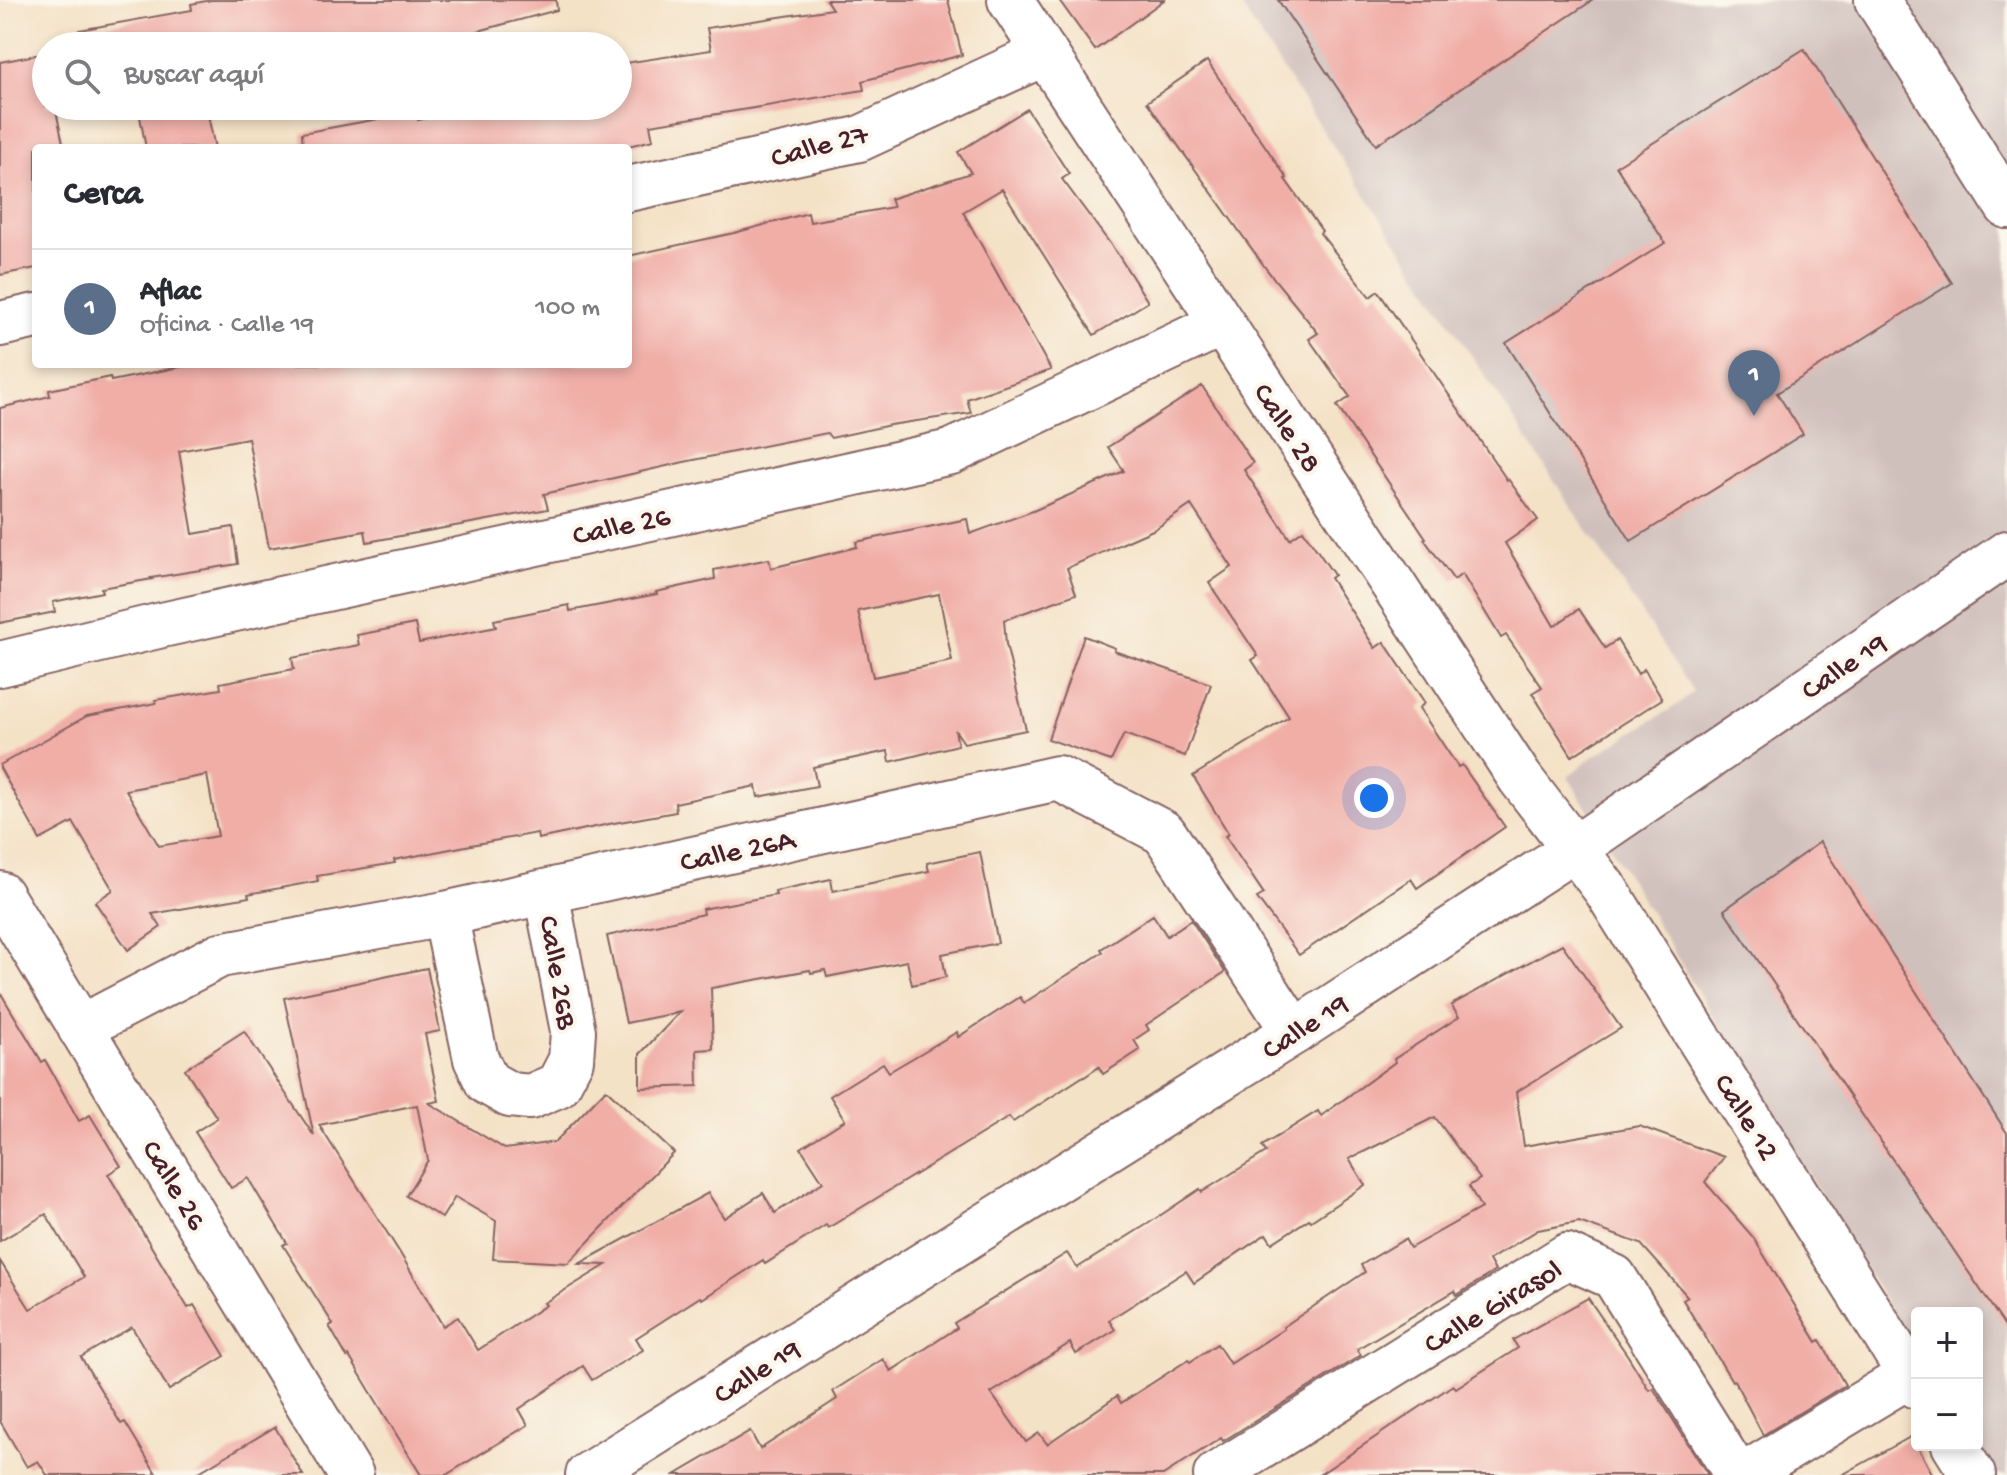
<!DOCTYPE html>
<html lang="es">
<head>
<meta charset="utf-8">
<style>
  :root { --surface:#fff; --page:#f2f2f3; --text:#2b2b33; --muted:#7c7c81; --line:#e1e1e2; --accent:#1a73e8 }
  body { margin:0; font-family:"Gochi Hand",sans-serif; background:var(--page); color:var(--text) }
  .controls { position:absolute; right:24px; bottom:24px; display:grid; overflow:hidden; border-radius:8px; box-shadow:0 4px 12px #0003 }
  .controls button { width:72px; height:72px; display:grid; place-items:center; padding:0; border:0; border-bottom:2px solid var(--line); background:var(--surface); color:var(--text); font:40px sans-serif }
  .you { position:absolute; left:1374px; top:798px; width:28px; height:28px; margin:-20px; border:6px solid #fff; border-radius:50%; background:#1a73e8; box-shadow:0 0 0 12px #1a73e833 }
  .badge { display:grid; place-items:center; width:52px; height:52px; border-radius:50%; background:var(--accent); color:#fff; font-size:26px; font-weight:700 }
  .pin { position:absolute; translate:-50% -66px; filter:drop-shadow(0 2px 4px #0008) }
  .pin::after { content:''; position:absolute; top:42px; width:28px; height:24px; background:inherit; clip-path:polygon(0 0,100% 0,50% 100%) }
  .list { margin:0; padding:0; list-style:none }
  h2 { display:flex; justify-content:space-between; align-items:center; height:104px; margin:0; padding:0 32px; font-size:34px }
  h2 small { font-size:26px; font-weight:400; color:var(--muted) }
  .list li { display:grid; grid-template-columns:52px 1fr auto; gap:24px; align-items:center; box-sizing:border-box; height:120px; padding:0 32px; border-top:2px solid var(--line) }
  .list b { display:block; font-size:30px; white-space:nowrap }
  .list p { margin:0; font-size:26px; white-space:nowrap; color:var(--muted) }
  .list em { font-size:26px; font-style:normal; color:var(--muted) }
  .icon { flex:none; width:44px; height:44px; fill:none; stroke:currentColor; stroke-width:2; stroke-linecap:round; stroke-linejoin:round }
  .map { position:relative; flex:none; width:2007px; height:1475px; overflow:hidden }
  .search { position:absolute; background:var(--surface); box-shadow:0 4px 12px #0003; left:32px; top:32px; width:600px; height:88px; display:flex; align-items:center; gap:20px; box-sizing:border-box; padding:0 28px; border-radius:44px; color:var(--muted); font-size:30px }
  .panel { position:absolute; background:var(--surface); box-shadow:0 4px 12px #0003; left:32px; top:144px; width:600px; height:224px; border-radius:8px }
  .map>svg:first-child { display:block }
  .industrial { fill:#d0c0bc }
  .building { fill:#f0aea7; fill-rule:evenodd }
  .lines { fill:none; stroke-linecap:round; stroke-linejoin:round }
  .street-casing { stroke:#866362; stroke-width:48 }
  .street { stroke:#fff; stroke-width:44 }
  .labels { text-anchor:middle; stroke-width:8; stroke-linejoin:round; paint-order:stroke }
  .street-label { font-size:30px; fill:#4a1f2b; stroke:#fbf7ec }
</style>
</head>
<body>
<div class="map">
<svg width="2007" height="1475" viewBox="0 0 2007 1475">
  <rect width="100%" height="100%" fill="#fbf7ec"/>
  <filter id="ink" filterUnits="userSpaceOnUse"><feTurbulence type="fractalNoise" baseFrequency=".0125" numOctaves="2"/><feDisplacementMap in="SourceGraphic" scale="16" xChannelSelector="R" yChannelSelector="G"/><feConvolveMatrix kernelMatrix="1 2 1 2 8 2 1 2 1" color-interpolation-filters="sRGB"/></filter>
  <filter id="wash" filterUnits="userSpaceOnUse"><feTurbulence type="fractalNoise" baseFrequency=".006" numOctaves="4" result="noise"/><feDisplacementMap in="SourceGraphic" scale="32" xChannelSelector="R" yChannelSelector="G"/><feGaussianBlur stdDeviation="1.8" result="paint"/><feColorMatrix in="noise" values="0 0 0 0 0 0 0 0 0 0 0 0 0 0 0 0 0 1.4 0 .05"/><feComposite in="paint" operator="in"/></filter>
  <g filter="url(#wash)">
    <rect width="100%" height="100%" fill="#f4e2c7"/>
    <path class="industrial" d="M 1237,0 L 2007,0 L 2007,1475 L 1990,1475 L 1977,1445 L 1977,1313 L 1917,1313 L 1917,1354 L 1568,777 L 1588,760 L 1682,702 L 1693,691 Z"/>
    <g id="blocks">
      <g class="building">
        <path d="M 211,0 L 556,0 L 557,10 L 422,46 L 81,46 L 79,30 L 192,10 L 191,4 Z"/>
        <path d="M 826,0 L 948,0 L 962,55 L 862,81 L 864,90 L 650,125 L 653,140 L 620,148 L 303,148 L 302,133 L 416,112 L 418,120 L 484,106 L 618,106 L 618,64 L 711,50 L 707,28 L 832,9 Z"/>
        <path d="M 1059,0 L 1164,0 L 1095,50 Z"/>
        <path d="M 1278,0 L 1593,0 L 1376,145 Z"/>
        <path d="M 1804,49 L 1952,283 L 1777,393 L 1803,434 L 1631,541 L 1506,343 L 1665,243 L 1616,166 Z"/>
        <path d="M 46,53 L 46,106 L 55,106 L 64,148 L 36,148 L 36,268 L 0,275 L 0,62 Z"/>
        <path d="M 1207,61 L 1287,178 L 1285,179 L 1322,231 L 1320,233 L 1370,297 L 1378,291 L 1507,480 L 1508,479 L 1538,520 L 1505,543 L 1554,626 L 1579,609 L 1605,648 L 1617,640 L 1638,674 L 1644,669 L 1662,699 L 1572,756 L 1532,693 L 1542,687 L 1506,635 L 1501,638 L 1462,574 L 1454,580 L 1424,539 L 1426,538 L 1337,406 L 1350,397 L 1309,339 L 1318,333 L 1267,270 L 1147,102 Z"/>
        <path d="M 138,106 L 206,106 L 215,148 L 146,148 Z"/>
        <path d="M 1027,109 L 1069,174 L 1062,179 L 1117,253 L 1148,302 L 1094,335 L 1002,189 L 963,212 L 1051,370 L 967,399 L 971,413 L 890,425 L 831,438 L 827,433 L 684,462 L 544,494 L 548,509 L 477,522 L 367,542 L 365,531 L 269,548 L 248,438 L 179,451 L 193,534 L 233,527 L 238,564 L 151,578 L 152,579 L 101,588 L 102,592 L 53,602 L 55,612 L 0,623 L 0,408 L 50,396 L 49,390 L 110,377 L 111,381 L 195,364 L 628,364 L 628,256 L 734,233 L 808,213 L 810,222 L 893,207 L 890,199 L 971,173 L 958,152 Z"/>
        <path d="M 1202,386 L 1253,463 L 1244,470 L 1290,539 L 1303,530 L 1334,575 L 1330,578 L 1375,648 L 1384,642 L 1425,703 L 1419,708 L 1458,767 L 1462,765 L 1505,827 L 1417,888 L 1411,879 L 1299,955 L 1257,898 L 1264,894 L 1225,836 L 1229,834 L 1193,776 L 1289,717 L 1252,660 L 1258,656 L 1209,583 L 1232,567 L 1191,505 L 1155,529 L 1067,568 L 1076,594 L 1004,620 L 1006,644 L 1026,730 L 964,743 L 955,730 L 958,745 L 890,762 L 888,751 L 813,767 L 817,786 L 758,797 L 756,786 L 675,803 L 676,812 L 614,823 L 538,839 L 537,833 L 471,845 L 394,860 L 395,863 L 317,876 L 318,881 L 248,894 L 249,897 L 152,914 L 161,927 L 128,950 L 95,902 L 113,890 L 73,822 L 40,840 L 0,768 L 0,765 L 87,716 L 156,703 L 155,700 L 221,689 L 220,683 L 294,669 L 292,658 L 359,645 L 357,635 L 415,624 L 419,643 L 496,627 L 494,620 L 569,605 L 570,611 L 657,594 L 656,592 L 715,579 L 714,570 L 769,559 L 771,568 L 857,547 L 856,542 L 967,519 L 970,534 L 1033,511 L 1124,471 L 1108,447 ZM 939,594 L 952,661 L 873,677 L 858,611 ZM 207,775 L 218,836 L 159,846 L 126,790 Z"/>
        <path d="M 1084,636 L 1115,648 L 1114,651 L 1211,684 L 1185,756 L 1124,734 L 1111,761 L 1048,739 Z"/>
        <path d="M 1820,842 L 2007,1133 L 2007,1329 L 1724,910 Z"/>
        <path d="M 980,852 L 998,943 L 942,954 L 946,977 L 912,985 L 907,961 L 827,977 L 825,970 L 811,973 L 810,970 L 711,988 L 713,1049 L 697,1050 L 698,1086 L 640,1088 L 640,1054 L 680,1012 L 626,1023 L 607,936 L 703,914 L 702,909 L 776,895 L 775,891 L 831,879 L 833,891 L 929,871 L 927,863 Z"/>
        <path d="M 1153,915 L 1167,936 L 1191,920 L 1225,972 L 1146,1025 L 1149,1030 L 1134,1040 L 1140,1050 L 1103,1074 L 1099,1067 L 1083,1078 L 1082,1077 L 1013,1122 L 1009,1117 L 828,1228 L 826,1225 L 765,1264 L 763,1260 L 702,1299 L 700,1297 L 636,1338 L 643,1350 L 592,1380 L 583,1366 L 519,1409 L 528,1425 L 446,1475 L 421,1475 L 349,1356 L 347,1357 L 329,1326 L 333,1324 L 283,1245 L 287,1243 L 248,1178 L 231,1188 L 195,1132 L 217,1118 L 185,1069 L 244,1031 L 314,1136 L 284,998 L 427,968 L 440,1031 L 425,1034 L 439,1101 L 429,1103 L 505,1149 L 555,1142 L 606,1089 L 674,1153 L 568,1263 L 493,1259 L 496,1221 L 455,1197 L 442,1218 L 406,1196 L 428,1160 L 417,1105 L 319,1125 L 400,1253 L 443,1326 L 458,1317 L 478,1350 L 546,1305 L 544,1303 L 606,1265 L 579,1264 L 708,1193 L 724,1218 L 763,1193 L 775,1213 L 823,1182 L 801,1148 L 845,1120 L 830,1096 L 883,1063 L 889,1072 L 957,1032 L 958,1037 L 1020,997 L 1024,1003 L 1103,952 L 1101,949 Z"/>
        <path d="M 1562,944 L 1621,1028 L 1516,1092 L 1524,1146 L 1639,1126 L 1724,1157 L 1705,1182 L 1753,1237 L 1817,1342 L 1820,1340 L 1845,1385 L 1763,1435 L 1734,1380 L 1732,1381 L 1683,1300 L 1688,1297 L 1641,1244 L 1579,1222 L 1538,1230 L 1489,1260 L 1495,1271 L 1457,1295 L 1455,1291 L 1357,1349 L 1361,1355 L 1223,1441 L 1221,1438 L 1163,1475 L 675,1475 L 750,1431 L 760,1449 L 837,1399 L 833,1391 L 883,1359 L 891,1371 L 957,1328 L 954,1323 L 1067,1253 L 1077,1268 L 1149,1223 L 1200,1189 L 1202,1192 L 1266,1152 L 1262,1146 L 1318,1111 L 1321,1116 L 1395,1062 L 1394,1059 L 1459,1017 L 1451,1005 ZM 1435,1117 L 1480,1179 L 1469,1186 L 1481,1208 L 1410,1248 L 1405,1239 L 1361,1265 L 1365,1272 L 1283,1327 L 1284,1329 L 1230,1364 L 1217,1344 L 1190,1362 L 1188,1360 L 1121,1403 L 1117,1396 L 1047,1444 L 1039,1433 L 1026,1442 L 991,1393 L 1070,1343 L 1076,1354 L 1115,1330 L 1109,1320 L 1186,1271 L 1194,1283 L 1266,1234 L 1272,1243 L 1309,1219 L 1311,1221 L 1365,1185 L 1349,1159 Z"/>
        <path d="M 0,992 L 42,1062 L 45,1060 L 79,1121 L 90,1115 L 121,1166 L 108,1174 L 188,1308 L 194,1305 L 225,1356 L 169,1390 L 132,1327 L 81,1357 L 121,1424 L 125,1422 L 157,1475 L 47,1475 L 38,1461 L 27,1467 L 0,1421 L 0,1261 L 30,1309 L 84,1277 L 46,1214 L 0,1241 Z"/>
        <path d="M 1588,1298 L 1628,1356 L 1649,1390 L 1653,1388 L 1708,1475 L 1319,1475 L 1453,1385 L 1456,1388 L 1518,1348 L 1513,1340 Z"/>
        <path d="M 275,1427 L 303,1475 L 194,1475 Z"/>
        <path d="M 1912,1436 L 1933,1475 L 1842,1475 Z"/>
      </g>
    </g>
  </g>
  <g filter="url(#ink)">
    <use href="#blocks" fill-opacity="0" stroke="#866362" stroke-width="2"/>
    <g class="lines">
      <defs>
        <g id="street">
          <path d="M 1010,0 L 1520,778 L 1606,890 L 1917,1386"/>
          <path d="M 1877,0 L 2007,206"/>
          <path d="M 628,189 L 859,139 L 1045,53"/>
          <path d="M 0,324 L 36,316"/>
          <path d="M 0,664 L 162,625 L 951,452 L 1221,324"/>
          <path d="M 0,894 L 351,1475"/>
          <path d="M 445,914 L 476,1059 L 487,1082 L 510,1095 L 530,1097 L 558,1085 L 571,1060 L 573,1031 L 546,892"/>
          <path d="M 80,1028 L 220,955 L 445,914 L 1058,778 L 1164,833 L 1294,1032"/>
          <path d="M 1954,1445 L 1973,1475"/>
          <path d="M 588,1475 L 1294,1032 L 1574,849 L 2007,553"/>
          <path d="M 1216,1475 L 1567,1256 L 1614,1277 L 1737,1475"/>
          <path d="M 1744,1475 L 1910,1375"/>
        </g>
      </defs>
      <use href="#street" class="street-casing"/>
      <use href="#street" class="street"/>
    </g>
  </g>
  <g class="labels">
    <g class="street-label">
      <text transform="translate(819 144) rotate(-15)" y="10">Calle 27</text>
      <text transform="translate(1289 427) rotate(57)" y="10">Calle 28</text>
      <text transform="translate(621 524) rotate(-12)" y="10">Calle 26</text>
      <text transform="translate(1843 665) rotate(-34)" y="10">Calle 19</text>
      <text transform="translate(737 849) rotate(-12)" y="10">Calle 26A</text>
      <text transform="translate(560 972) rotate(80)" y="10">Calle 26B</text>
      <text transform="translate(1304 1025) rotate(-33)" y="10">Calle 19</text>
      <text transform="translate(1748 1116) rotate(58)" y="10">Calle 12</text>
      <text transform="translate(176 1184) rotate(59)" y="10">Calle 26</text>
      <text transform="translate(1492 1305) rotate(-31)" y="10">Calle Girasol</text>
      <text transform="translate(756 1370) rotate(-32)" y="10">Calle 19</text>
    </g>
  </g>
</svg>
<div class="controls">
<button>+</button>
<button>−</button>
</div>
<div class="you"></div>
<div class="pin badge" style="left:1754px;top:416px;background:#5c6f8a">1</div>
<div class="search"><svg class="icon" aria-label="search" viewBox="0 0 24 24"><circle cx="10" cy="10" r="6"/><path d="M15 15l6 6"/></svg>Buscar aquí</div>
<section class="panel">
<h2>Cerca<small></small></h2>
<ul class="list">
<li><span class="badge" style="background:#5c6f8a">1</span><div><b>Aflac</b><p>Oficina · Calle 19</p></div><em>100 m</em></li>
</ul>
</section>
</div>
</body>
</html>
